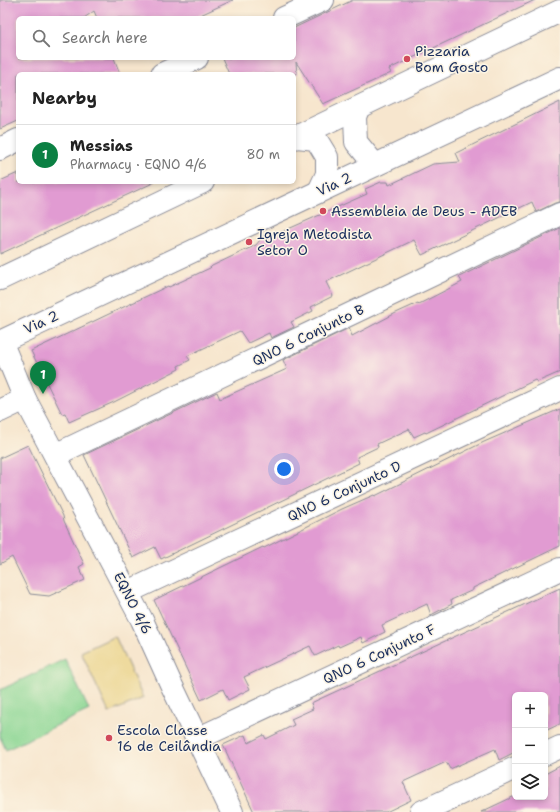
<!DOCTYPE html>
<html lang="en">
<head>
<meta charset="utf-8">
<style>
  :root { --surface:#fff; --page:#f6f6f6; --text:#222; --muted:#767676; --line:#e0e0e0; --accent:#0b8043 }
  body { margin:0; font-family:"Shantell Sans",sans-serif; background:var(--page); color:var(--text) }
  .controls { position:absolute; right:12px; bottom:12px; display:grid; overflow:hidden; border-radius:6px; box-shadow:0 2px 6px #0003 }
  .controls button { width:36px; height:36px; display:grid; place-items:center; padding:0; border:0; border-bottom:1px solid var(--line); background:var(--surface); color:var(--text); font:20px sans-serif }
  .you { position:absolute; left:284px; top:469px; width:14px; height:14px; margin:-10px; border:3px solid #fff; border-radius:50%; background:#1a73e8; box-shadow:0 0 0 6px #1a73e833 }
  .badge { display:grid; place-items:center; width:26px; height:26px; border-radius:50%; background:var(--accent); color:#fff; font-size:13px; font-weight:700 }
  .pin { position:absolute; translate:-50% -33px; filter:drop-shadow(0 1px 2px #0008) }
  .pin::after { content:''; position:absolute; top:21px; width:14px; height:12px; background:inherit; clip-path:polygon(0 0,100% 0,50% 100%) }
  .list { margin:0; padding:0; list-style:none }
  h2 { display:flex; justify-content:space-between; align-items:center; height:52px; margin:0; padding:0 16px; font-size:17px }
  h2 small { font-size:13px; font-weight:400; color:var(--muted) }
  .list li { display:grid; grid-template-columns:26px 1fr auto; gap:12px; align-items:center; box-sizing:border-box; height:60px; padding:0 16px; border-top:1px solid var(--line) }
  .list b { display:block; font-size:15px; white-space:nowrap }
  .list p { margin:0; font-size:13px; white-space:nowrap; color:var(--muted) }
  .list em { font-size:13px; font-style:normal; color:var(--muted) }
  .icon { flex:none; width:22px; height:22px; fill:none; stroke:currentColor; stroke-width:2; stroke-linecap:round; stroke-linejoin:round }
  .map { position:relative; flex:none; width:560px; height:812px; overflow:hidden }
  .search { position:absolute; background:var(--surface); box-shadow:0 2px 6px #0003; left:16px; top:16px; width:280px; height:44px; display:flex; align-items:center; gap:10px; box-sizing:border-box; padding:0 14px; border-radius:6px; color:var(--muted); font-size:15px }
  .panel { position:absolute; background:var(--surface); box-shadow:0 2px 6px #0003; left:16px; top:72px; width:280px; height:112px; border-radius:6px }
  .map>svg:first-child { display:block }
  .green { fill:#8ad693; stroke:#528278 }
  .sand { fill:#eeda9e; stroke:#84847e }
  .building { fill:#e19bd2 }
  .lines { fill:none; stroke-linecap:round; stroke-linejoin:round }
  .minor-casing { stroke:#898a96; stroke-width:24 }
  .major-casing { stroke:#898a96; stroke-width:24 }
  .minor { stroke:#fff; stroke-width:22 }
  .major { stroke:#fff; stroke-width:22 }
  .poi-dot { fill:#d1495b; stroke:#fcf5e5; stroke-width:1.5 }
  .labels { text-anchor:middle; stroke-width:3; stroke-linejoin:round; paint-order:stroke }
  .poi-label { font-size:14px; fill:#1b2f5e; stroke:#fcf5e5; text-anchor:start }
  .street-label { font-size:14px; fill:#1b2f5e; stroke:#fcf5e5 }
</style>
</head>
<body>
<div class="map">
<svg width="560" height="812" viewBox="0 0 560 812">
  <rect width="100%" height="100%" fill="#fcf5e5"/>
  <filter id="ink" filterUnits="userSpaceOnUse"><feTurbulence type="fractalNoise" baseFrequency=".025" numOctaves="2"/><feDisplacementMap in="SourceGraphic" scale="8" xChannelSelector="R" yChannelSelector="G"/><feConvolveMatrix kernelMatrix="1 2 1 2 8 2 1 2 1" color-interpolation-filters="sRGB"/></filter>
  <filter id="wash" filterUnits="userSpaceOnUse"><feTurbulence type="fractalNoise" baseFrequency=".012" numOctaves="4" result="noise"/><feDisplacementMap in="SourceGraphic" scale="16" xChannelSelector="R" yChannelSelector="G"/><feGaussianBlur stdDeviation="0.9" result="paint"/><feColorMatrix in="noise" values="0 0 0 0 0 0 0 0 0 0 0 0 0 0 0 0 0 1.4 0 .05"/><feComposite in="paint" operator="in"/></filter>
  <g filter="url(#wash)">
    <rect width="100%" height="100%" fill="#f7e6ce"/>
    <path class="green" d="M 65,659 L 89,710 L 6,750 L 0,737 L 0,690 Z"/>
    <path class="sand" d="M 115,636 L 143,698 L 109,713 L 81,652 Z"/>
    <g id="blocks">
      <g class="building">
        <path d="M 0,0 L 233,0 L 194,18 L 97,18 L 94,11 L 84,18 L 18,18 L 18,58 L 114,58 L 120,74 L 18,74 L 18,121 L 0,129 Z"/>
        <path d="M 353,0 L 535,0 L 389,69 L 391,73 L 323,104 L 296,62 L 297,74 L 229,74 L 222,58 L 294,58 L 294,28 Z"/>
        <path d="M 560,102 L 560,202 L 555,203 L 536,212 L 532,202 L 422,255 L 414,240 L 326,282 L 333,296 L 311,307 L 313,311 L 291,322 L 294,327 L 271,338 L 269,333 L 248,343 L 240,331 L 187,356 L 190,360 L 178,366 L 179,369 L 114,402 L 69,422 L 65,413 L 62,414 L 31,351 L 168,286 L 169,287 L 210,268 L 212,266 L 256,245 L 264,235 L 277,234 L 367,194 L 365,189 L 381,182 L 388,182 L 389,185 L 433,164 L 460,162 L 456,153 Z"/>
        <path d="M 18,173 L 18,182 L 155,182 L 0,254 L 0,181 Z"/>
        <path d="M 560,228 L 560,372 L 537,382 L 535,380 L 426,433 L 425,432 L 414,437 L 409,429 L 377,444 L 378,447 L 357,457 L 359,463 L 161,559 L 155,547 L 133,558 L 84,455 L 217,392 L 220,399 L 287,369 L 283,360 L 349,328 L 352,336 L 396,313 L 418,303 L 419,304 L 462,282 L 459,277 Z"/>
        <path d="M 560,409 L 560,546 L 473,588 L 473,590 L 451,600 L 452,604 L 431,615 L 427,604 L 382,625 L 385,632 L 363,643 L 361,637 L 339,647 L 338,645 L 315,656 L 310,646 L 244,677 L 250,689 L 228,700 L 223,689 L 201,700 L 154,600 L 263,547 L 264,548 L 342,509 L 374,495 L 375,496 L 484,442 Z"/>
        <path d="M 28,445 L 63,516 L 64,521 L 84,564 L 79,567 L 85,580 L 49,596 L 30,594 L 12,557 L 0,564 L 0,458 Z"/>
        <path d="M 560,588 L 560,724 L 545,731 L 545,695 L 515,695 L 515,752 L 499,760 L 495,749 L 450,769 L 446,762 L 403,782 L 411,800 L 386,812 L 254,812 L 223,745 L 245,735 L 248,743 L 264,735 L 266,739 L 294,725 L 291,719 L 313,709 L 311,703 Z"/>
        <path d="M 560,766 L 560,812 L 481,812 L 515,796 L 545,797 L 545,774 Z"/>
      </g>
    </g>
  </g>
  <g filter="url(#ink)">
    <use href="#blocks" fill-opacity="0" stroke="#898a96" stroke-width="1"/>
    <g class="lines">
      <defs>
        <g id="minor">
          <path d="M 284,18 L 323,0"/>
          <path d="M 162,74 L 197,58"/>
          <path d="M 0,149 L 18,140"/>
          <path d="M 1,341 L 25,399 L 142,620 L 171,684 L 232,812"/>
          <path d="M 0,411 L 25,399"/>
          <path d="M 55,455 L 560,214"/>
          <path d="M 128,592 L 560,389"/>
          <path d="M 197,739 L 560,569"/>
          <path d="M 545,754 L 560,747"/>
          <path d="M 421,812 L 515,768"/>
        </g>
        <g id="major">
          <path d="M 358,109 L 355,117 L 356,142 L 375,165"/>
          <path d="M 297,137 L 316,139 L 327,157 L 327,174 L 319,191"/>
          <path d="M 294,138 L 560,11"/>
          <path d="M 0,279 L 203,182"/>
          <path d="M 0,342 L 560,78"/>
        </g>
      </defs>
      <use href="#minor" class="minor-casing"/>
      <use href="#major" class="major-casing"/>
      <use href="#minor" class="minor"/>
      <use href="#major" class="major"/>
    </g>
  </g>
  <g class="poi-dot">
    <circle cx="407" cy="59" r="4"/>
    <circle cx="323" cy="211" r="4"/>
    <circle cx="249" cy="242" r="4"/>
    <circle cx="109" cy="738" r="4"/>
  </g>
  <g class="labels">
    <g class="poi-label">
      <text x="415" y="56">Pizzaria<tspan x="415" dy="16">Bom Gosto</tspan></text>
      <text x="331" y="216">Assembleia de Deus - ADEB</text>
      <text x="257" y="239">Igreja Metodista<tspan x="257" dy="16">Setor O</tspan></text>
      <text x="117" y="735">Escola Classe<tspan x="117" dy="16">16 de Ceilândia</tspan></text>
    </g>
    <g class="street-label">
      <text transform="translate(334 184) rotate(-25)" y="5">Via 2</text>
      <text transform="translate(41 322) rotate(-25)" y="5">Via 2</text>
      <text transform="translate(308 335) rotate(-26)" y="5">QNO 6 Conjunto B</text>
      <text transform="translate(344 491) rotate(-25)" y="5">QNO 6 Conjunto D</text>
      <text transform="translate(133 603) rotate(63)" y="5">EQNO 4/6</text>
      <text transform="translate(379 654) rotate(-25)" y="5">QNO 6 Conjunto F</text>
    </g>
  </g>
</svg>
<div class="controls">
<button>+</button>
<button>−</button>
<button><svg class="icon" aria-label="layers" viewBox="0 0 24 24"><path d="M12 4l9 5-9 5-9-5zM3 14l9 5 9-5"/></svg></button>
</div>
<div class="you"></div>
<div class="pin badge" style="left:43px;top:394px">1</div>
<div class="search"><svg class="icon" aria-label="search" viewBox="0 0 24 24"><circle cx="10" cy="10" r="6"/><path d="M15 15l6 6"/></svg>Search here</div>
<section class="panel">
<h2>Nearby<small></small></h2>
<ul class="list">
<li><span class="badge">1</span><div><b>Messias</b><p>Pharmacy · EQNO 4/6</p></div><em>80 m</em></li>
</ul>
</section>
</div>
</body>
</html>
